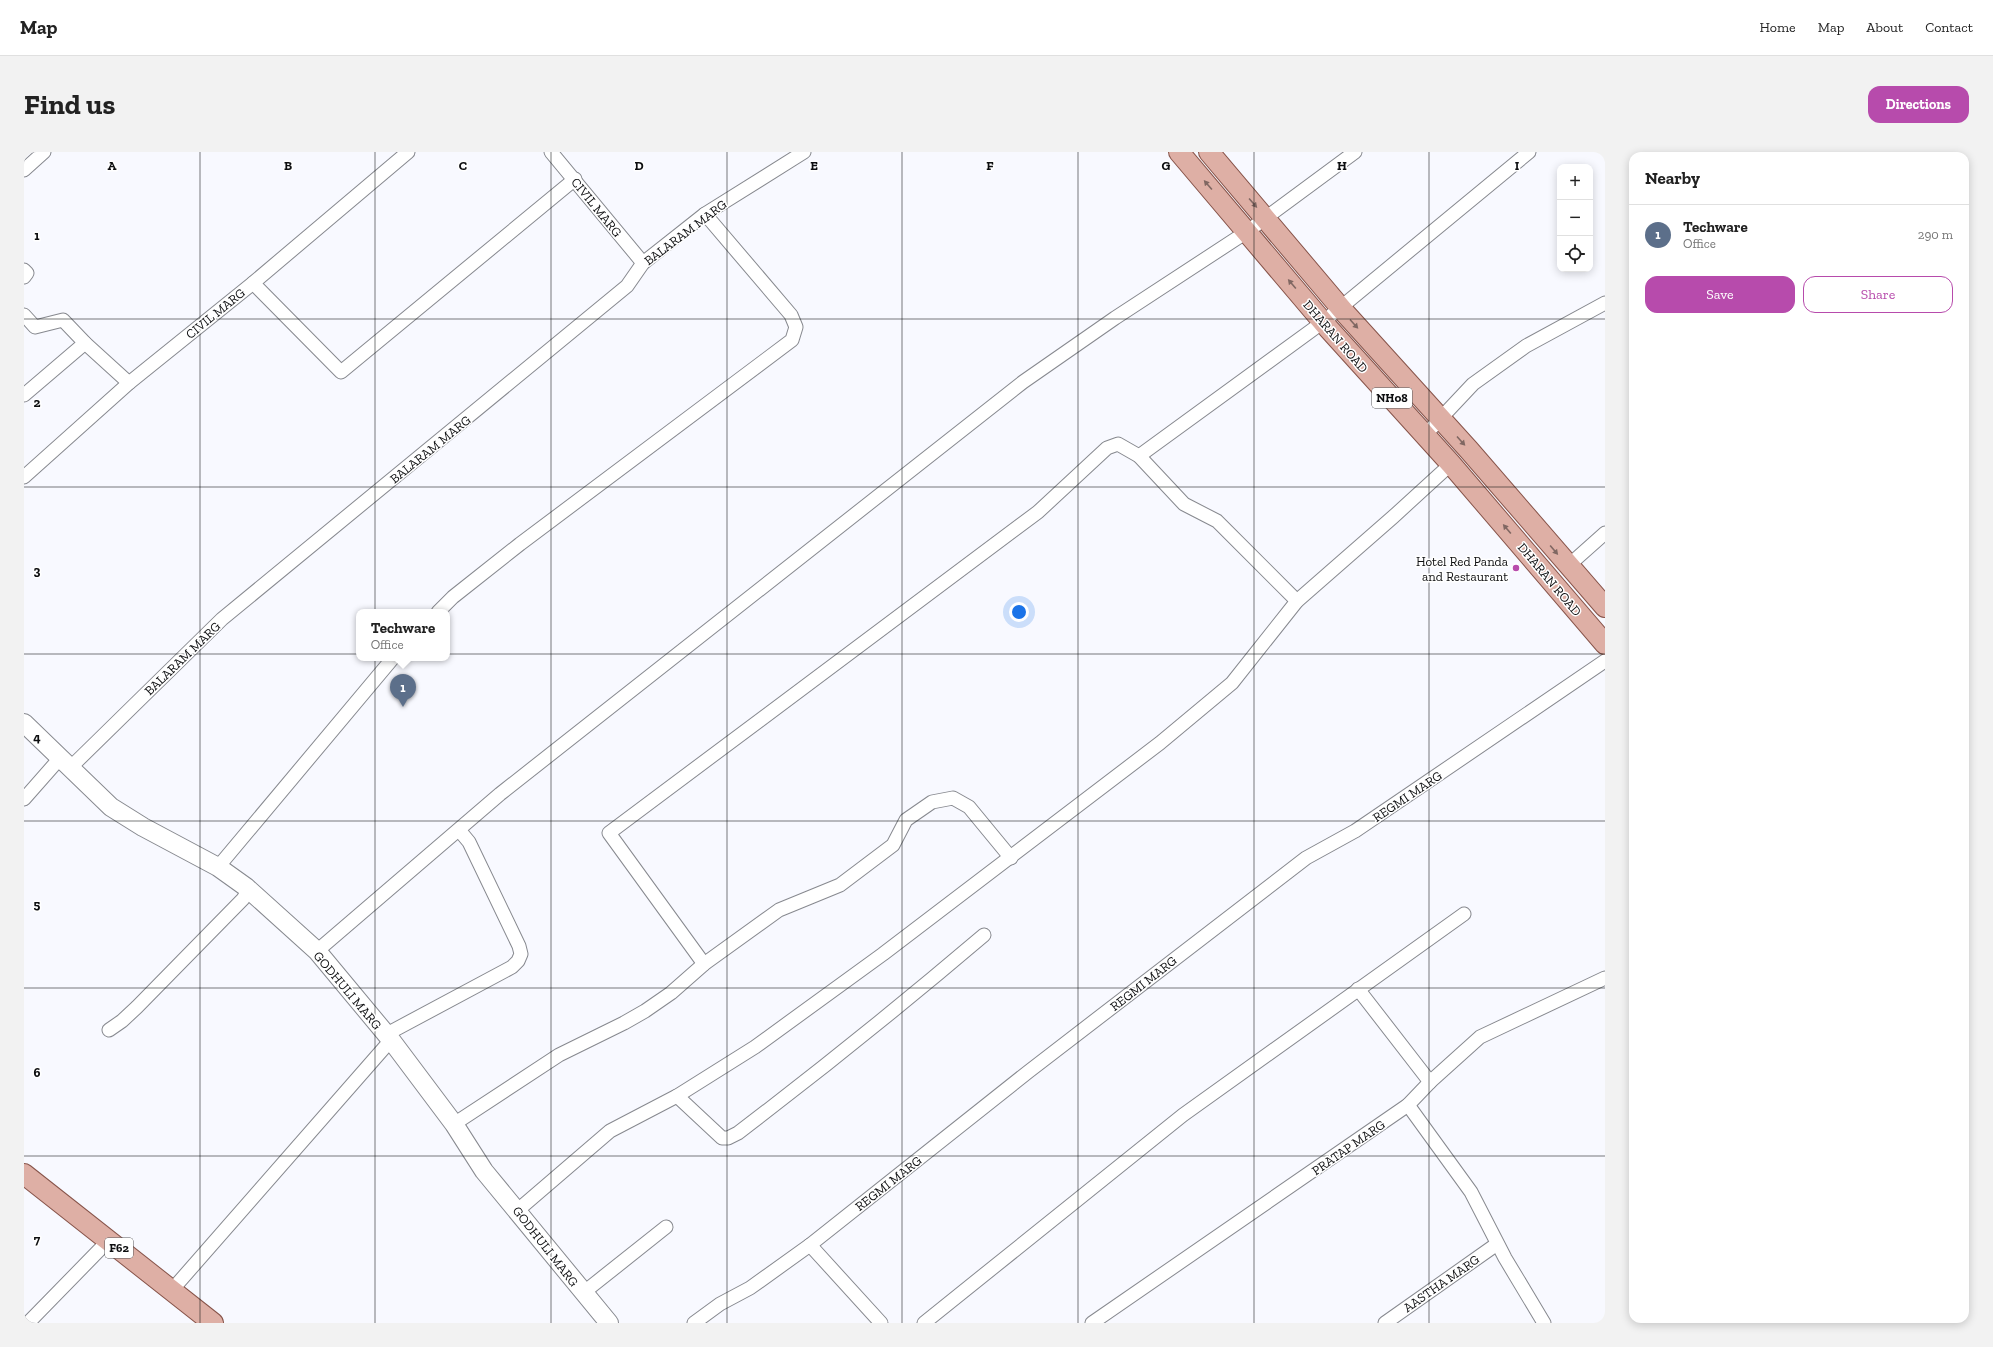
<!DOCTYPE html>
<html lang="en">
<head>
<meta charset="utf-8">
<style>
  :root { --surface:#fff; --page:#f2f2f2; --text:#222; --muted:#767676; --line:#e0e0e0; --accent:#b74bac }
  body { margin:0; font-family:"Zilla Slab",serif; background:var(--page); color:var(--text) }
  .controls { position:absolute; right:12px; top:12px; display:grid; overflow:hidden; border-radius:8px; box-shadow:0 2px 10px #0003 }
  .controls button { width:36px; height:36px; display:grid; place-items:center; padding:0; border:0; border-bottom:1px solid var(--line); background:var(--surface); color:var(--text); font:20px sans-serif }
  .you { position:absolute; left:995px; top:460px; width:14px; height:14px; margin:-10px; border:3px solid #fff; border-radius:50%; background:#1a73e8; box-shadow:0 0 0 6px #1a73e833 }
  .badge { display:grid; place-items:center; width:26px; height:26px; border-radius:50%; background:var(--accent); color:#fff; font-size:13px; font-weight:700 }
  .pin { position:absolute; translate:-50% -33px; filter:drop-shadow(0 1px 2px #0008) }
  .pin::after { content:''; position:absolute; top:21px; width:14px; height:12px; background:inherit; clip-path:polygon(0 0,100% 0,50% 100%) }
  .popup { position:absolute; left:332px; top:457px; width:94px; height:52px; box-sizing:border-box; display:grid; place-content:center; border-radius:8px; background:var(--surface); filter:drop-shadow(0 1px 3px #0005); font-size:13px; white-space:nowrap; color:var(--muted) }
  .popup b { font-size:15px; color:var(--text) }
  .popup::after { content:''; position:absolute; left:50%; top:100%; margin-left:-8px; border:8px solid transparent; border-top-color:var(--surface) }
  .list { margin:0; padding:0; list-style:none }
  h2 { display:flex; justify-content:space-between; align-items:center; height:52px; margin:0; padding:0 16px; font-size:17px }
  h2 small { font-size:13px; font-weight:400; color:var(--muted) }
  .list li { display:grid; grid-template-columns:26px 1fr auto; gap:12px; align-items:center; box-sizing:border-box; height:60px; padding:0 16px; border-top:1px solid var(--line) }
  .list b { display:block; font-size:15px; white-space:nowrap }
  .list p { margin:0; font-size:13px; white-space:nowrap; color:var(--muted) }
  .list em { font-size:13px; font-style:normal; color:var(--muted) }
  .actions { display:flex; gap:8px; padding:12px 16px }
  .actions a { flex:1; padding:9px 0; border:1px solid var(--accent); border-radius:12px; text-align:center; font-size:14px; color:var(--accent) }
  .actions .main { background:var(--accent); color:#fff }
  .icon { flex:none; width:22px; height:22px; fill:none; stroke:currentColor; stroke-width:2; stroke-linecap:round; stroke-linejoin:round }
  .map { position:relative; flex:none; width:1581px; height:1171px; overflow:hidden; border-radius:12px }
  header { display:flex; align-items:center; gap:24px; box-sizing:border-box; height:56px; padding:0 20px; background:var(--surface); border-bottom:1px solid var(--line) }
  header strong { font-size:19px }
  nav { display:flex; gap:22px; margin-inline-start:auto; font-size:14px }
  .intro { display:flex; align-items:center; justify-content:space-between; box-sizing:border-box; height:96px; padding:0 24px }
  h1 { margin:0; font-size:28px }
  .button { padding:10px 18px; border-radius:12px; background:var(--accent); color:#fff; font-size:14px; font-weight:700 }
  main { display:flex; gap:24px; padding:0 24px }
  aside { flex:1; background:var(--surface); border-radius:12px; box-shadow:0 2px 10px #0003 }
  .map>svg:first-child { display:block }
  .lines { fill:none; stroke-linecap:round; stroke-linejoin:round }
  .minor-casing { stroke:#87898f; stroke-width:15 }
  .secondary-casing { stroke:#87898f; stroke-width:20 }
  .primary-casing { stroke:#87544a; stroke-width:22 }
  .minor { stroke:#fff; stroke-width:13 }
  .secondary { stroke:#fff; stroke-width:18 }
  .primary { stroke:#deafa5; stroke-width:20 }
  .oneway { fill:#806762 }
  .grid { fill:none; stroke:#0d0e10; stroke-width:1; stroke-opacity:0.55 }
  .poi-dot { fill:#b74bac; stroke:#fff; stroke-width:1.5 }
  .labels { text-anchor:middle; stroke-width:3; stroke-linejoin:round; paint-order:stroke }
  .shield { fill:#fff; stroke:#565658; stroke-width:1 }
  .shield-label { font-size:12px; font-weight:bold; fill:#0d0e10 }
  .street-label { font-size:13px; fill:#0d0e10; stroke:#fff }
  .poi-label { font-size:13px; fill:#0d0e10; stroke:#fff; text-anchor:end }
  .grid-label { font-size:13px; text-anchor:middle; font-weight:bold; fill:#0d0e10; stroke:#fff; stroke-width:3; stroke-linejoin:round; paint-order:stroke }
</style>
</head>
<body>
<header>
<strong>Map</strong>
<nav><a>Home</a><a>Map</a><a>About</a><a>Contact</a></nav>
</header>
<div class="intro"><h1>Find us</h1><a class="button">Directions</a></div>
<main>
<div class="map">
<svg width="1581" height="1171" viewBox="0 0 1581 1171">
  <rect width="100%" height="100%" fill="#f8f9ff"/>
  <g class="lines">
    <defs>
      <g id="minor">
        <path d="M 527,0 L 619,111"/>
        <path d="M 0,18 L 20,0"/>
        <path d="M 0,118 L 3,121 L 0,125"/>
        <path d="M 229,131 L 317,220 L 551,27"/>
        <path d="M 0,163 L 11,175 L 39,168 L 61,191 L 105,231"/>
        <path d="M 0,243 L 61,191"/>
        <path d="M 1401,283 L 1449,232 L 1502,194 L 1581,151"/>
        <path d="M 1115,304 L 1299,170 L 1505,0"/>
        <path d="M 0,325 L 105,231 L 229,131 L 384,0"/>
        <path d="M 1544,414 L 1581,381"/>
        <path d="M 414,460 L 429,445 L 496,392 L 768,188 L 772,175 L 767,163 L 681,62"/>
        <path d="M 47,615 L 198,467 L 603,134 L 619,111 L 681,62 L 780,0"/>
        <path d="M 0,647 L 37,605"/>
        <path d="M 194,715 L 369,506"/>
        <path d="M 293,799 L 476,642 L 999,230 L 1091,166 L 1224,79 L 1331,0"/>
        <path d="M 680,812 L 585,681 L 1014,360 L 1083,296 L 1094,292 L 1115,304 L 1160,352 L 1193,369 L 1273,449"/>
        <path d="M 1334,837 L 1406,930"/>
        <path d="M 85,878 L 98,869 L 113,855 L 219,747 L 225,737"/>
        <path d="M 361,883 L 488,815 L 494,809 L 497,802 L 495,794 L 445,690 L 435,678"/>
        <path d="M 653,944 L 698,986 L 704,986 L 714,981 C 798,917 880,851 960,783"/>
        <path d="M 1384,953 L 1447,1040 L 1481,1106 L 1520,1171"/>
        <path d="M 430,972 L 535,903 L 600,871 L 621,859 L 647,841 L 680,812 L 755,758 L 816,733 L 869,693 L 882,668 L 908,650 L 929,646 L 945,655 L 987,706"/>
        <path d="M 494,1058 L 586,979 L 653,944 L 731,895 L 859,802 L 1136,591 L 1208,531 L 1273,449 L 1369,365 L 1427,312"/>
        <path d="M 786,1093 L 857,1171"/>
        <path d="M 148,1138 L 367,888"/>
        <path d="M 559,1141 L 642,1075"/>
        <path d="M 4,1171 L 85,1088"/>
        <path d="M 670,1171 L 696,1152 L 726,1136 L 786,1093 L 1004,920 L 1282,706 L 1331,679 L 1581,509"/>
        <path d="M 900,1171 L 1159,963 L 1440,762"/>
        <path d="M 1068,1171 L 1384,953 L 1406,930 L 1456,885 L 1581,826"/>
        <path d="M 1361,1171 L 1473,1092"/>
      </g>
      <path id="secondary" d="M 0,571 L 87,655 L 119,675 L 194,715 L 222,735 L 293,799 L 367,888 L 430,972 L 460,1019 L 585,1171"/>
      <g id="primary">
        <path d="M 1155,0 L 1304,176 L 1427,312 L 1581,492"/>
        <path d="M 1185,0 L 1321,161 L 1445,298 L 1581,455"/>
        <path d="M 0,1022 L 189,1171"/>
      </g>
    </defs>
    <use href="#minor" class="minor-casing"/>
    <use href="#secondary" class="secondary-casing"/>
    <use href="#primary" class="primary-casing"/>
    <use href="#minor" class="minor"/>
    <use href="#secondary" class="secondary"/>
    <use href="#primary" class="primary"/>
  </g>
  <defs><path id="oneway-solid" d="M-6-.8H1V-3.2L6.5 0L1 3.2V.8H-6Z"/></defs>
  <g class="oneway">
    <use href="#oneway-solid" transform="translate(1184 33) rotate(-131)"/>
    <use href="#oneway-solid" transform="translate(1229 51) rotate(49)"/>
    <use href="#oneway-solid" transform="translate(1268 132) rotate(-130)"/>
    <use href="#oneway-solid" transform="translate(1330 172) rotate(48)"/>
    <use href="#oneway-solid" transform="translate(1437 289) rotate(48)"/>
    <use href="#oneway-solid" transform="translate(1483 377) rotate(-130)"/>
    <use href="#oneway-solid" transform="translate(1530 398) rotate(50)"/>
  </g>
  <path class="grid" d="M 176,0 L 176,1171M 351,0 L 351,1171M 527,0 L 527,1171M 703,0 L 703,1171M 878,0 L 878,1171M 1054,0 L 1054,1171M 1230,0 L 1230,1171M 1405,0 L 1405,1171M 0,167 L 1581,167M 0,335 L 1581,335M 0,502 L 1581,502M 0,669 L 1581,669M 0,836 L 1581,836M 0,1004 L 1581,1004"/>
  <circle class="poi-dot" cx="1492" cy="416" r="4"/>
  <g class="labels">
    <g class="shield">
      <rect x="1348" y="236" width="40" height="20" rx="3"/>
      <rect x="81" y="1086" width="28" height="20" rx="3"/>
    </g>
    <g class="shield-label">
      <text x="1368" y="250">NH08</text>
      <text x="95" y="1100">F62</text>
    </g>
    <g class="street-label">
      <text transform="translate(573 55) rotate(51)" y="5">CIVIL MARG</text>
      <text transform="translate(661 80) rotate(-37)" y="5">BALARAM MARG</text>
      <text transform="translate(191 161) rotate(-39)" y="5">CIVIL MARG</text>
      <text transform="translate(1312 184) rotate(49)" y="5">DHARAN ROAD</text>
      <text transform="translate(406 297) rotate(-39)" y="5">BALARAM MARG</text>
      <text transform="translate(1526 427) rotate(50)" y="5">DHARAN ROAD</text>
      <text transform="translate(158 506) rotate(-44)" y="5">BALARAM MARG</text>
      <text transform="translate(1383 644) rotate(-34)" y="5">REGMI MARG</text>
      <text transform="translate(1119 831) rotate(-38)" y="5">REGMI MARG</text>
      <text transform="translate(324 838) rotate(50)" y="5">GODHULI MARG</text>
      <text transform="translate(1324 995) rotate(-35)" y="5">PRATAP MARG</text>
      <text transform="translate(864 1031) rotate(-38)" y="5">REGMI MARG</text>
      <text transform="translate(522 1094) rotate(52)" y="5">GODHULI MARG</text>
      <text transform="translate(1417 1131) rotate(-35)" y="5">AASTHA MARG</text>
    </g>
    <g class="poi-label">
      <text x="1484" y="414">Hotel Red Panda<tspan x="1484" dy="15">and Restaurant</tspan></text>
    </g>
  </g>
  <g class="grid-label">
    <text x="88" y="18">A</text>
    <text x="264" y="18">B</text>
    <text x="439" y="18">C</text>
    <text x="615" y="18">D</text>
    <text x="790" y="18">E</text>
    <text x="966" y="18">F</text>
    <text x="1142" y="18">G</text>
    <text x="1318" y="18">H</text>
    <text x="1493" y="18">I</text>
    <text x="13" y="88">1</text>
    <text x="13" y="255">2</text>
    <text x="13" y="423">3</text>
    <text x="13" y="590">4</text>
    <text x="13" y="757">5</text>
    <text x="13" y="925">6</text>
    <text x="13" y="1092">7</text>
  </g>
</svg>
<div class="controls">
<button>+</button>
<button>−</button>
<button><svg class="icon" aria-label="locate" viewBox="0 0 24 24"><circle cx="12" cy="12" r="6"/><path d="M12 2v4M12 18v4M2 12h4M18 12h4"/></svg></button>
</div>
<div class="you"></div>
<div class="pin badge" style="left:379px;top:555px;background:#5c6f8a">1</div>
<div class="popup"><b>Techware</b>Office</div>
</div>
<aside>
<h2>Nearby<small></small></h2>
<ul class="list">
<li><span class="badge" style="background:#5c6f8a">1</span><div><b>Techware</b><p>Office</p></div><em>290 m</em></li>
</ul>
<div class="actions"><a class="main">Save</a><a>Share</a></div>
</aside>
</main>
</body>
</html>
